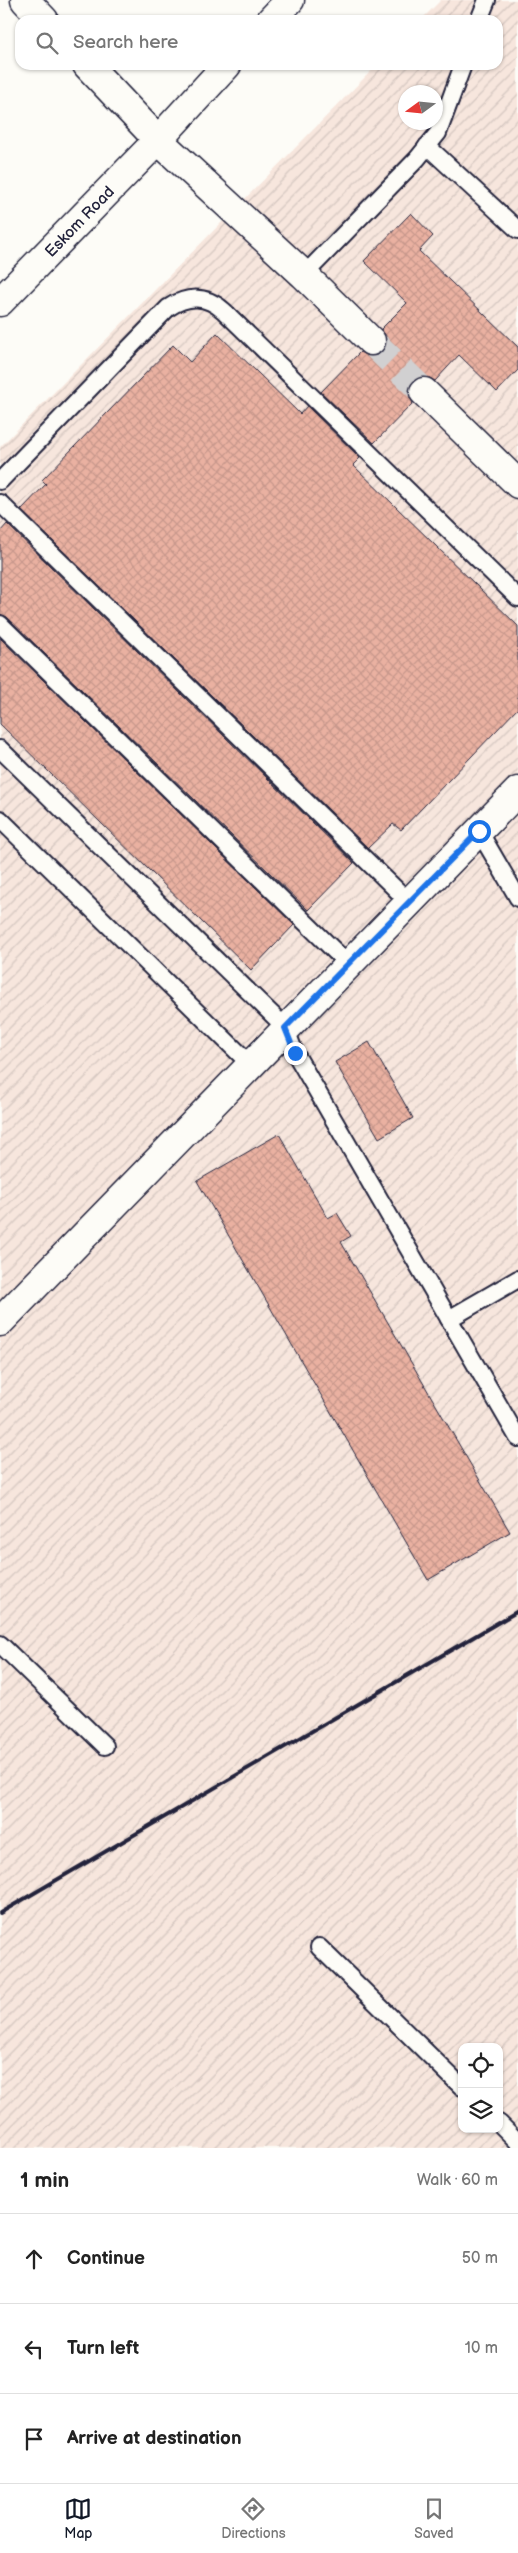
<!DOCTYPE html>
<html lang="en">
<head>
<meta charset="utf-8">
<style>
  :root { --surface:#fff; --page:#f2f2f2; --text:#222; --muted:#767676; --line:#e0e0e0; --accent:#111827 }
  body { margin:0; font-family:"Balsamiq Sans",sans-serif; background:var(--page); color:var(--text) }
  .controls { position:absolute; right:15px; bottom:15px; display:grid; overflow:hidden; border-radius:10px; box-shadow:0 1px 4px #0004 }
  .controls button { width:45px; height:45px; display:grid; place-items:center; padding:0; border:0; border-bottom:1px solid var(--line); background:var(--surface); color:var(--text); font:25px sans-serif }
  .compass { position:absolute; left:398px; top:85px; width:45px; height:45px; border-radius:50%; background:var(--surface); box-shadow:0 1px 4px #0004; rotate:255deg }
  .stop { position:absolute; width:15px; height:15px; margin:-11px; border:4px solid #1a73e8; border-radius:50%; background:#fff }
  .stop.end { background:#1a73e8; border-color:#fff; box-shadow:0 1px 5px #0008 }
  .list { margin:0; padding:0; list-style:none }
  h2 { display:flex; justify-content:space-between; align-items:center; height:65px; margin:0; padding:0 20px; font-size:21px }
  h2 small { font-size:16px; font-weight:400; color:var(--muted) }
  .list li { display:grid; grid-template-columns:32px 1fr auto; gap:15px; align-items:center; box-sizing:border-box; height:90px; padding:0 20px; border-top:1px solid var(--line) }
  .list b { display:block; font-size:19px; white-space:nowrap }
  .list em { font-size:16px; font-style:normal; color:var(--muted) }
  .icon { flex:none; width:28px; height:28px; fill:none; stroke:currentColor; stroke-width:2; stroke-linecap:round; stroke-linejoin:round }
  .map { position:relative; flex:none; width:518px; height:2148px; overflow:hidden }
  .search { position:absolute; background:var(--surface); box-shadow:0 1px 4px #0004; left:15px; right:15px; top:15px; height:55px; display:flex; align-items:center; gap:12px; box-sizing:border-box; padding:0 18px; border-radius:15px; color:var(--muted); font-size:19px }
  .sheet { height:335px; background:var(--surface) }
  nav { display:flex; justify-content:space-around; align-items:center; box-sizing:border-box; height:70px; border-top:1px solid var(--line); background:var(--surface); font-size:14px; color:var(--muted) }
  nav a { display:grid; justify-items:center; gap:2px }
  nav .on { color:var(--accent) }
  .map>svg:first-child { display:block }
  .industrial { fill:url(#industrial-furrows); fill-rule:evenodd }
  .building { fill:url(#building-cross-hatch); stroke:#22223b }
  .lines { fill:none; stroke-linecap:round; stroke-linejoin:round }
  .street-tunnel { stroke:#d1d0d1; stroke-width:28; stroke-dasharray:28 14; stroke-linecap:butt }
  .lane-casing { stroke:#22223b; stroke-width:20 }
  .street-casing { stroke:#22223b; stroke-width:31 }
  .lane { stroke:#fdfcf7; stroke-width:16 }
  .street { stroke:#fdfcf7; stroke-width:28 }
  .rail { stroke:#22223b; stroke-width:4 }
  .route { stroke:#1a73e8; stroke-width:6 }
  .labels { text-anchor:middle; stroke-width:4; stroke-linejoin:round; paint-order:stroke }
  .street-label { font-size:16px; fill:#22223b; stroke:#fdfcf7 }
</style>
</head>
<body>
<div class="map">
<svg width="518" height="2148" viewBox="0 0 518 2148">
  <defs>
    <pattern id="industrial-furrows" width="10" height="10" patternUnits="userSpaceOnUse" patternTransform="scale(1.25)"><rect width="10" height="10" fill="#f7e6dd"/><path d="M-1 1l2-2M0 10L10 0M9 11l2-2" fill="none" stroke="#d3c5bf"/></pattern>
    <pattern id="building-cross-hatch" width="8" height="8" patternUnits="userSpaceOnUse" patternTransform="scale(1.25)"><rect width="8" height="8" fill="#eab1a1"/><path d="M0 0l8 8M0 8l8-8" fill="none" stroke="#c8988c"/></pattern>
  </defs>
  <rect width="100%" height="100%" fill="#fdfcf7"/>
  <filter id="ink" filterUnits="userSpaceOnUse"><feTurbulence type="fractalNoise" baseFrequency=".02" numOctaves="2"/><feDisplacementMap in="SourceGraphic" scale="10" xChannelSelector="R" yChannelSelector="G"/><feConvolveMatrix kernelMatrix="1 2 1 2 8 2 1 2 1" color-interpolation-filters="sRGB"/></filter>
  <g filter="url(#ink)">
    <path class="industrial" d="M 441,0 L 518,0 L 518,2148 L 0,2148 L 0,447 L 377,65 L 498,65 L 498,20 L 421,20 ZM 406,92 L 436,92 L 436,122 L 406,122 ZM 462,2047 L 499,2047 L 499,2129 L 462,2129 Z"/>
    <g class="building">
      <path d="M 411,213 L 433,236 L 419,251 L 518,347 L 518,370 L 497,392 L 459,355 L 435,381 L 428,377 L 420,377 L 413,381 L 409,389 L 409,396 L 413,403 L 374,443 L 321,392 L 360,352 L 367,356 L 375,356 L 382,352 L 386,345 L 386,336 L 381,329 L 407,303 L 364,261 Z"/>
      <path d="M 217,333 L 300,414 L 307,406 L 360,458 L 353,465 L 518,626 L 518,708 L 401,830 L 393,824 L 368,848 L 21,510 L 46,484 L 42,480 L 173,345 L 190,362 Z"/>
      <path d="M 7,524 L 354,863 L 308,910 L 7,617 L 0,614 L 0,532 Z"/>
      <path d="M 0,638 L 294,925 L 251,970 L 0,724 Z"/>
      <path d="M 369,1042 L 413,1118 L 379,1138 L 335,1062 Z"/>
      <path d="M 279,1134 L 328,1218 L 337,1213 L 351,1236 L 341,1242 L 510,1532 L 428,1580 L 197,1181 Z"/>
    </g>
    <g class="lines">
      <path class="street-tunnel" d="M 371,341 L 424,392"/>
      <defs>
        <g id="lane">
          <path d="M 479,20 L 487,0"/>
          <path d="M 427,146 L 518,230"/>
          <path d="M 304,275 L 417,159 L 438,133 L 463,65"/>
          <path d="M 0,481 L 168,308 C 188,295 206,295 224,311 L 518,598"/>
          <path d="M 0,503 L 409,902"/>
          <path d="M 0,624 L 348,964"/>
          <path d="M 0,749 L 285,1027 L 295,1053 L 518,1438"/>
          <path d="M 0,819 L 250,1064"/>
          <path d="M 479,831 L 518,898"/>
          <path d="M 449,1319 L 518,1279"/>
          <path d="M 0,1644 L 105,1746"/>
          <path d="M 319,1947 L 462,2087"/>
          <path d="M 499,2123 L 518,2142"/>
        </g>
        <g id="street">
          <path d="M 25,0 L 44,20"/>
          <path d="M 271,20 L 290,0"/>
          <path d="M 87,65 L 158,140 L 304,275 L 371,341"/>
          <path d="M 0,302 L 158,140 L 227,65"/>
          <path d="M 424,392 L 518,484"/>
          <path d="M 0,1322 L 518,791"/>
        </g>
      </defs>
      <use href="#lane" class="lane-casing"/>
      <use href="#street" class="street-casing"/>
      <use href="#lane" class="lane"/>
      <use href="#street" class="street"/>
      <path class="rail" d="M 0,1913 L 518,1611"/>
    </g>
  </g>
  <g class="lines" filter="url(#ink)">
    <path class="route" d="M 295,1053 L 285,1028 L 479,831"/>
  </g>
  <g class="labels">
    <g class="street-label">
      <text transform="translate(79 221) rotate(-46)" y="6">Eskom Road</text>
    </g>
  </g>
</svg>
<div class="controls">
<button><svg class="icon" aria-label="locate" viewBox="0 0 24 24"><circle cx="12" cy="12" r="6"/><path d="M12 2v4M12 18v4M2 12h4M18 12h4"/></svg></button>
<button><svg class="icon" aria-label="layers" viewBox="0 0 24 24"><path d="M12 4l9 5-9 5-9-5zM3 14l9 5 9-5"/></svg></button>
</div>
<svg class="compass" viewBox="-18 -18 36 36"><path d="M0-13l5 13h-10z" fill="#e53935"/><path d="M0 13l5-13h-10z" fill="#767676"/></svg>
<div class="stop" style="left:479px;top:831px"></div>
<div class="stop end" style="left:295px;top:1053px"></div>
<div class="search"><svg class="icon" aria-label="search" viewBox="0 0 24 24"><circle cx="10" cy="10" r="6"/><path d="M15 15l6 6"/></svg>Search here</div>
</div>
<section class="sheet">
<h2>1 min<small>Walk · 60 m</small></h2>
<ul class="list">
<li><svg class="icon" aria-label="ahead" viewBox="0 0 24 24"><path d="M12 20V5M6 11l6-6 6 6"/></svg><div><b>Continue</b></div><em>50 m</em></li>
<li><svg class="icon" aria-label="left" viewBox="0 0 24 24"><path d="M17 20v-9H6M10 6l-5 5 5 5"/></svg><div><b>Turn left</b></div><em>10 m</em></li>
<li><svg class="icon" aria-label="arrive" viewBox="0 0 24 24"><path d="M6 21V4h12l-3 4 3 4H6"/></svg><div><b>Arrive at destination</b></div></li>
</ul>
</section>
<nav>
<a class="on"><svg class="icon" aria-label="map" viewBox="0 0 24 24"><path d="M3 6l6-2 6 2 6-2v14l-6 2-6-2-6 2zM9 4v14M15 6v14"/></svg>Map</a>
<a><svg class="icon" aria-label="directions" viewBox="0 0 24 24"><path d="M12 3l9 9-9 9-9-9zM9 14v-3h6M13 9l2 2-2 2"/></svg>Directions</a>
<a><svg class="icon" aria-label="saved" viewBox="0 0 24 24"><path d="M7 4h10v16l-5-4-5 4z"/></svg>Saved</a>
</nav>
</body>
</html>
